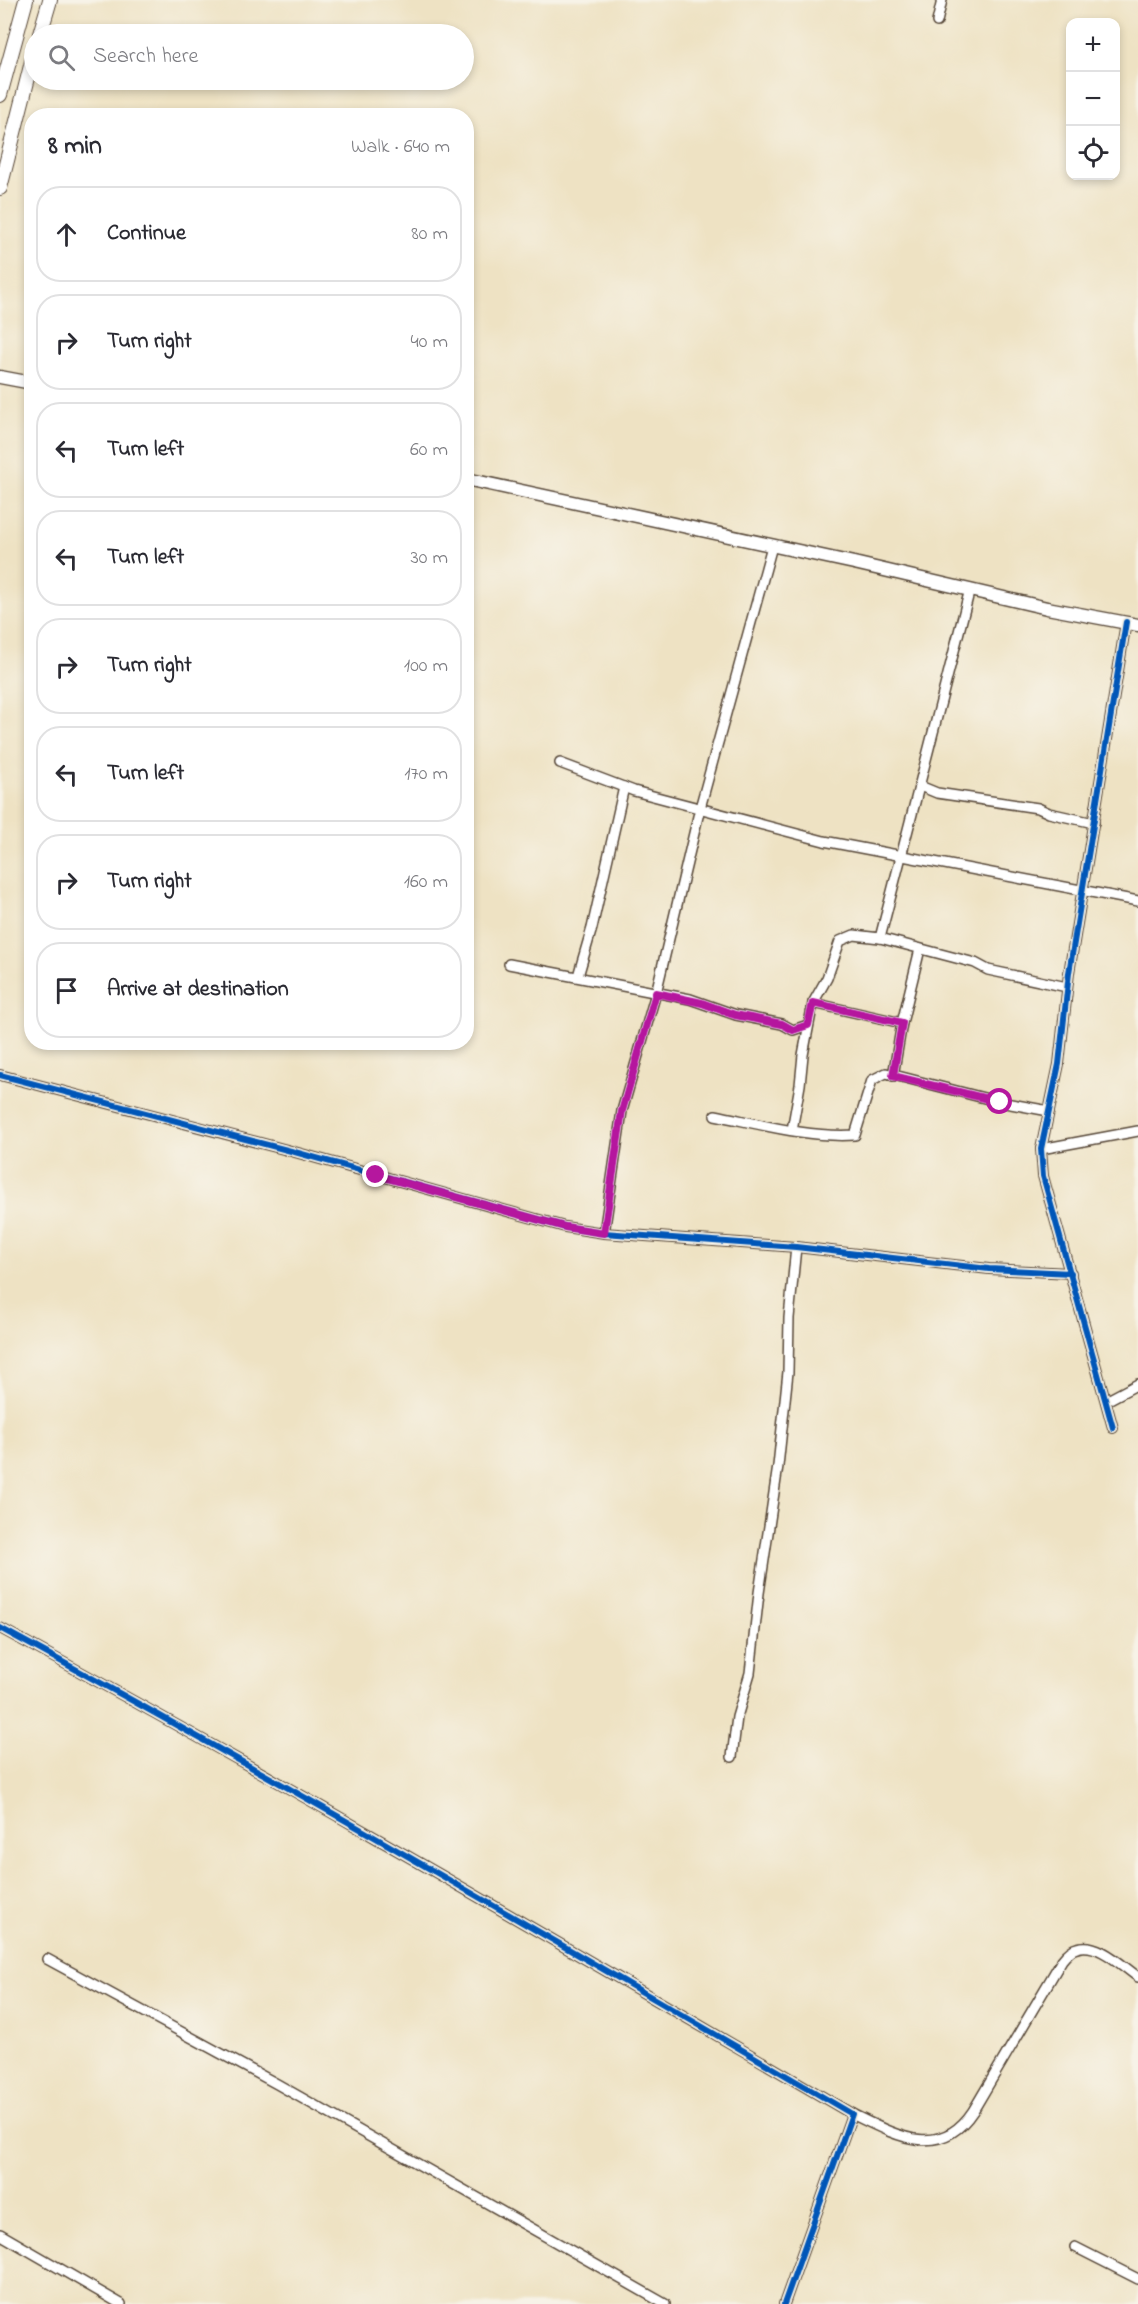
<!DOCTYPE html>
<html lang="en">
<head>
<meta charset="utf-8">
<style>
  :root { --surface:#fff; --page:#f7f7f7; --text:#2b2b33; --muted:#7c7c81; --line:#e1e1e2 }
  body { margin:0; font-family:"Indie Flower",sans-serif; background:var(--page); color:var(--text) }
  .controls { position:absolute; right:18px; top:18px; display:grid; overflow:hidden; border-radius:12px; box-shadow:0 3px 9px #0003 }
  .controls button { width:54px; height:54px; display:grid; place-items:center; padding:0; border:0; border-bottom:2px solid var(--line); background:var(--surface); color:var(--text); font:30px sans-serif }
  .stop { position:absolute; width:18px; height:18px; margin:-14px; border:4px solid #b5179e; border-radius:50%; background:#fff }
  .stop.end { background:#b5179e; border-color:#fff; box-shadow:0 2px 6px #0008 }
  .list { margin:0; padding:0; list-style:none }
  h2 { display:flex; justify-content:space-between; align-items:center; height:78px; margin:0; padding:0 24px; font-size:26px }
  h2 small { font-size:20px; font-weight:400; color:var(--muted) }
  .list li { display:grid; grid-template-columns:39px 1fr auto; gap:18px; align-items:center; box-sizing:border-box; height:96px; margin:0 12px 12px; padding:0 12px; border:2px solid var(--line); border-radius:24px }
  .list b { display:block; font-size:22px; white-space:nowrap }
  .list em { font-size:20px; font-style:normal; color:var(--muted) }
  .icon { flex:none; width:33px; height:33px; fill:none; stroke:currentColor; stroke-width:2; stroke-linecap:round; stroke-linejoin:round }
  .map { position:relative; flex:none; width:1138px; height:2304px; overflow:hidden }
  .search { position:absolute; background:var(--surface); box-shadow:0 3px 9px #0003; left:24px; top:24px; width:450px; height:66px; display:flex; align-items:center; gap:15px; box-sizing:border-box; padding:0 21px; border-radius:33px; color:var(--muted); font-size:22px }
  .panel { position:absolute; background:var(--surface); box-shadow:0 3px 9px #0003; left:24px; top:108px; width:450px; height:942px; border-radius:24px }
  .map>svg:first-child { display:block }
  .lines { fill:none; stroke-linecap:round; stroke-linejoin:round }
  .minor-casing { stroke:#564637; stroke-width:12 }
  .major-casing { stroke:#564637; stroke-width:15 }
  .highway-casing { stroke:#564637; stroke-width:16 }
  .minor { stroke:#fff; stroke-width:9 }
  .major { stroke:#fff; stroke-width:12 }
  .highway { stroke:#fff; stroke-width:14 }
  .cycleway-casing { stroke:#f7f3e8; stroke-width:10 }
  .cycleway { stroke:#0057b8; stroke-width:6 }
  .route { stroke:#b5179e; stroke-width:8 }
</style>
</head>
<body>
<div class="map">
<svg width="1138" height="2304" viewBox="0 0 1138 2304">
  <rect width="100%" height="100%" fill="#f7f3e8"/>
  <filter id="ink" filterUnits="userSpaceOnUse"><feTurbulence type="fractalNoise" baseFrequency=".0167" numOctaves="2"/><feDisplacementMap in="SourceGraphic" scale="12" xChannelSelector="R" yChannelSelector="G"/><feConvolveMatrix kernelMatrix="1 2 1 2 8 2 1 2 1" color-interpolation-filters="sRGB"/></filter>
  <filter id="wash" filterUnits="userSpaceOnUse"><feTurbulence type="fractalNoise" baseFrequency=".008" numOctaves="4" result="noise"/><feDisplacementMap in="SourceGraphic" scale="24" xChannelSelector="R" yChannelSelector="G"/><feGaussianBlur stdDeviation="1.35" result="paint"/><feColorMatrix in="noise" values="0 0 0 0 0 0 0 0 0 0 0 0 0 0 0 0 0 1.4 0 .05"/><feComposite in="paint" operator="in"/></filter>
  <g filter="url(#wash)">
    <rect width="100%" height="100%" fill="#eee2c3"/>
  </g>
  <g filter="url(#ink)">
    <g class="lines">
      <defs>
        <g id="minor">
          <path d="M 937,22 L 942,0"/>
          <path d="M 560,763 L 634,791 L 824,841 L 1138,901"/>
          <path d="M 920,786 L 937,793 L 1038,808 L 1049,813 L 1094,823"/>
          <path d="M 880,938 L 970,589"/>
          <path d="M 509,964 L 690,999 L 736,1015 L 782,1024 L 793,1030 L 808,1025"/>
          <path d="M 578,976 L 592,928 L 624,787"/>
          <path d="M 813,1003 L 902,1023"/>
          <path d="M 0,1075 L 291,1151 L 565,1227 L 604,1233 L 796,1247 L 989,1269 L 1071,1273"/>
          <path d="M 893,1076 L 902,1023 L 920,949"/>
          <path d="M 715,1115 C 760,1124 808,1138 855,1135 L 872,1080 L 886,1073 L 1000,1102 L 1049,1111"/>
          <path d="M 792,1130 L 800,1085 L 803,1055 L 813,1003 L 827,978 L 840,941 L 854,935 L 880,938 L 975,963 L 988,970 L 1067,987"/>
          <path d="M 1041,1149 L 1138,1131"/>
          <path d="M 604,1233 L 622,1111 L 656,993 L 700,808 L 772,546"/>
          <path d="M 1106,1401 L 1138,1384"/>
          <path d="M 1113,1428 L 1043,1176 L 1041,1149 L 1059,1064 L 1069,973 L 1126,622"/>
          <path d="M 0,1628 C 288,1784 570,1950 852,2114 L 784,2304"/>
          <path d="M 732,1757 L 737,1717 L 750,1673 L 759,1593 L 778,1466 L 788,1372 L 789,1318 L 796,1247"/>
          <path d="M 47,1959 L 277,2084 L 665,2304"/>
          <path d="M 852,2114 C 895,2135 940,2161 973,2111 L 1062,1960 C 1066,1955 1071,1949 1077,1948 C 1098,1941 1122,1966 1138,1977"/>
          <path d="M 0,2234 L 121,2304"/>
          <path d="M 1075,2247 L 1138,2279"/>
        </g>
        <g id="major">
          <path d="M 0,377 L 32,383"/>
          <path d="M 466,479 L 854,563 L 1047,608 L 1138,625"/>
        </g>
        <g id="highway">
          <path d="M 40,34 L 50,0"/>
          <path d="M 0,95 L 26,0"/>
          <path d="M 0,188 L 34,54"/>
        </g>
      </defs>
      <use href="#minor" class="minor-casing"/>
      <use href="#major" class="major-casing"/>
      <use href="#highway" class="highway-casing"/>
      <use href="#minor" class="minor"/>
      <use href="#major" class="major"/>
      <use href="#highway" class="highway"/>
      <defs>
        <g id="cycleway">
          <path d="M 0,1075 L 291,1151 L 565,1227 L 604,1233 L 796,1247 L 989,1269 L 1071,1273"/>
          <path d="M 1113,1428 L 1043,1176 L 1041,1149 L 1059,1064 L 1069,973 L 1126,622"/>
          <path d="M 0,1628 C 288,1784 570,1950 852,2114 L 784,2304"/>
        </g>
      </defs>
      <use href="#cycleway" class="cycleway-casing"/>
      <use href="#cycleway" class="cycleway"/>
    </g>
  </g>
  <g class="lines" filter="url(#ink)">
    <path class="route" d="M 376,1175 L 565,1227 L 604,1233 L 622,1111 L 656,993 L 702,1003 L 735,1015 L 782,1024 L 793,1030 L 808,1025 L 813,1003 L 902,1023 L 893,1076 L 1000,1102"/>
  </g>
</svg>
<div class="controls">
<button>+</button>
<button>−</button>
<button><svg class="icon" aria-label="locate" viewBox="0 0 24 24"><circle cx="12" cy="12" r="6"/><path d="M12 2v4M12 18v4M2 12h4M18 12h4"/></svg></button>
</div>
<div class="stop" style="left:1000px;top:1102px"></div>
<div class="stop end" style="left:376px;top:1175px"></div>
<div class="search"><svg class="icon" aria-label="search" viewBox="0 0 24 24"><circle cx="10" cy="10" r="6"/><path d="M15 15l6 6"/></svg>Search here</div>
<section class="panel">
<h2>8 min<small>Walk · 640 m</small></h2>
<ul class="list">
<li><svg class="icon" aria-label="ahead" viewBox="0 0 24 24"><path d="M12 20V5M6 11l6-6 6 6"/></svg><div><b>Continue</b></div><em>80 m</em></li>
<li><svg class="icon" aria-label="right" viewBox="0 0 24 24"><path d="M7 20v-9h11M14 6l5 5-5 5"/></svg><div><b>Turn right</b></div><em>40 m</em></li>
<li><svg class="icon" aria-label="left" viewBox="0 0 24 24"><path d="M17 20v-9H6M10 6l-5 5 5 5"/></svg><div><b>Turn left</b></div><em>60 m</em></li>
<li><svg class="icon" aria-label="left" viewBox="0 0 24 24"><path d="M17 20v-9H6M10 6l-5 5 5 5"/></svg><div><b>Turn left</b></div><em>30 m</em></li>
<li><svg class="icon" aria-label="right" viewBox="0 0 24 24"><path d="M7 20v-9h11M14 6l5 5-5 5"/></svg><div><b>Turn right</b></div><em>100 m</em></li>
<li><svg class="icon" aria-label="left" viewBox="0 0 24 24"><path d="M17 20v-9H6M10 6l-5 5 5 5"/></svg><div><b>Turn left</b></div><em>170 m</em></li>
<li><svg class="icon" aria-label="right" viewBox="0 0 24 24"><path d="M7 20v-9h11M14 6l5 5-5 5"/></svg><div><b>Turn right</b></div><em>160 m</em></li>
<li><svg class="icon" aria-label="arrive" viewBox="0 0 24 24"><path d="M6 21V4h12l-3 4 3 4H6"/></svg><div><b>Arrive at destination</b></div></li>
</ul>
</section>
</div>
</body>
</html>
